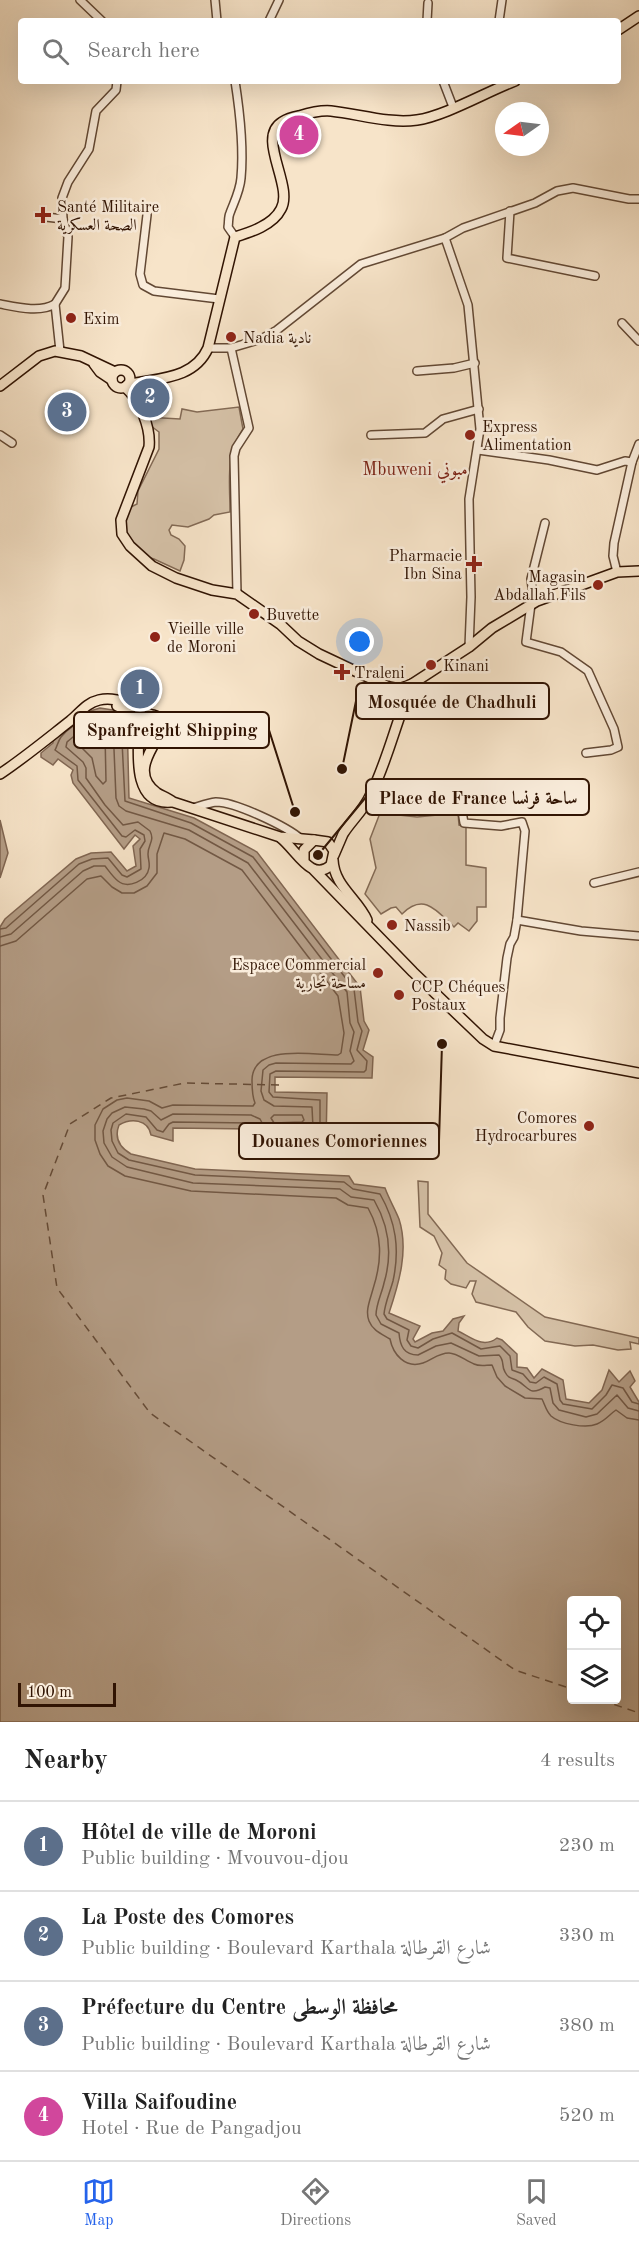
<!DOCTYPE html>
<html lang="en">
<head>
<meta charset="utf-8">
<style>
  :root { --surface:#fff; --page:#f2f2f2; --text:#222; --muted:#767676; --line:#e0e0e0; --accent:#2563eb }
  body { margin:0; font-family:"Old Standard TT",Amiri,serif; background:var(--page); color:var(--text) }
  .controls { position:absolute; right:18px; bottom:18px; display:grid; overflow:hidden; border-radius:6px; box-shadow:0 6px 24px #0002 }
  .controls button { width:54px; height:54px; display:grid; place-items:center; padding:0; border:0; border-bottom:2px solid var(--line); background:var(--surface); color:var(--text); font:30px sans-serif }
  .compass { position:absolute; left:495px; top:102px; width:54px; height:54px; border-radius:50%; background:var(--surface); box-shadow:0 6px 24px #0002; rotate:256deg }
  .scale { position:absolute; left:18px; bottom:15px; width:98px; box-sizing:border-box; padding-left:6px; border:3px solid #311403; border-top:0; font-size:16px; line-height:21px; white-space:nowrap; color:#311403; -webkit-text-stroke:4px #faeddc; paint-order:stroke }
  .you { position:absolute; left:360px; top:642px; width:21px; height:21px; margin:-15px; border:4px solid #fff; border-radius:50%; background:#1a73e8; box-shadow:0 0 0 9px #1a73e833 }
  .badge { display:grid; place-items:center; width:39px; height:39px; border-radius:50%; background:var(--accent); color:#fff; font-size:20px; font-weight:700 }
  .pin { position:absolute; translate:-50% -50%; border:3px solid #fff; box-shadow:0 2px 6px #0006 }
  .list { margin:0; padding:0; list-style:none }
  h2 { display:flex; justify-content:space-between; align-items:center; height:78px; margin:0; padding:0 24px; font-size:26px }
  h2 small { font-size:20px; font-weight:400; color:var(--muted) }
  .list li { display:grid; grid-template-columns:39px 1fr auto; gap:18px; align-items:center; box-sizing:border-box; height:90px; padding:0 24px; border-top:2px solid var(--line) }
  .list b { display:block; font-size:22px; white-space:nowrap }
  .list p { margin:0; font-size:20px; white-space:nowrap; color:var(--muted) }
  .list em { font-size:20px; font-style:normal; color:var(--muted) }
  .icon { flex:none; width:33px; height:33px; fill:none; stroke:currentColor; stroke-width:2; stroke-linecap:round; stroke-linejoin:round }
  .map { position:relative; flex:none; width:639px; height:1722px; overflow:hidden }
  .search { position:absolute; background:var(--surface); box-shadow:0 6px 24px #0002; left:18px; right:18px; top:18px; height:66px; display:flex; align-items:center; gap:15px; box-sizing:border-box; padding:0 21px; border-radius:6px; color:var(--muted); font-size:22px }
  .sheet { height:438px; background:var(--surface) }
  nav { display:flex; justify-content:space-around; align-items:center; box-sizing:border-box; height:84px; border-top:2px solid var(--line); background:var(--surface); font-size:16px; color:var(--muted) }
  nav a { display:grid; justify-items:center; gap:3px }
  nav .on { color:var(--accent) }
  .map>svg:first-child { display:block }
  .green { fill:#d5c1a7; stroke:#836a55; stroke-width:1.5 }
  .water { fill:#b49d86; stroke:#806652; stroke-width:1.5; fill-rule:evenodd }
  .lines { fill:none; stroke-linecap:round; stroke-linejoin:round }
  .shore { stroke:#725844; stroke-width:1.5 }
  .ferry { stroke:#654b37; stroke-width:1.5; stroke-dasharray:8 6; stroke-linecap:butt }
  .minor-casing { stroke:#624834; stroke-width:10 }
  .major-casing { stroke:#311403; stroke-width:12 }
  .minor { stroke:#faeddc; stroke-width:7 }
  .major { stroke:#f7e4c9; stroke-width:9 }
  .poi-dot { fill:#8f2418; stroke:#faeddc; stroke-width:2 }
  .labels { text-anchor:middle; stroke-width:5; stroke-linejoin:round; paint-order:stroke }
  .poi-label { font-size:16px; fill:#311403; stroke:#faeddc; text-anchor:start }
  .neighbourhood-label { font-size:18px; fill:#7a1f14; stroke:#faeddc }
  .leader { fill:none; stroke:#311403; stroke-width:2 }
  .callout-dot { fill:#311403; stroke:#faeddc; stroke-width:2 }
  .callout { fill:#faeddc; stroke:#311403; stroke-width:2 }
  .callout-label { font-size:18px; text-anchor:middle; font-weight:bold; fill:#311403 }
</style>
</head>
<body>
<div class="map">
<svg width="639" height="1722" viewBox="0 0 639 1722">
  <rect width="100%" height="100%" fill="#f7e4c9"/>
  <filter id="stains"><feTurbulence type="fractalNoise" baseFrequency=".00333" numOctaves="4"/><feColorMatrix values="0 0 0 0 .2 0 0 0 0 .09 0 0 0 0 .02 0 0 0 .5 -.17"/></filter>
  <radialGradient id="worn" r=".72"><stop offset=".6" stop-color="#630" stop-opacity="0"/><stop offset="1" stop-color="#630" stop-opacity=".3"/></radialGradient>
  <g class="green">
    <path d="M 239,407 L 243,429 C 225,456 230,480 230,512 L 214,515 L 209,519 L 188,527 L 172,525 L 169,530 L 171,535 L 179,539 L 185,546 L 184,560 L 180,571 L 154,559 L 144,556 L 126,539 L 125,522 L 129,508 L 137,504 L 138,491 L 159,449 L 159,432 L 147,423 L 146,417 L 180,419 L 182,409 L 197,412 Z"/>
    <path d="M 380,813 L 417,817 L 458,813 L 459,825 L 466,826 L 466,865 L 486,868 L 486,907 L 477,907 L 477,921 L 469,931 L 458,923 L 454,927 C 437,911 424,892 402,914 L 396,907 L 391,908 L 381,914 L 365,894 L 376,868 L 370,839 Z"/>
    <path d="M 418,1181 L 428,1182 L 428,1214 L 467,1263 L 545,1317 L 639,1338 L 639,1344 L 630,1342 L 631,1349 L 618,1350 L 593,1345 L 575,1346 L 545,1341 L 528,1327 L 516,1312 L 476,1302 L 472,1294 L 476,1281 L 470,1281 L 466,1288 L 451,1284 L 445,1279 L 446,1270 L 439,1265 L 442,1253 L 434,1236 L 420,1227 Z"/>
  </g>
  <g class="water">
    <path d="M 100,708 L 119,711 L 127,717 L 129,798 L 194,818 L 257,852 L 360,987 L 364,1021 L 369,1030 L 363,1050 L 373,1057 L 372,1078 L 275,1077 L 275,1092 L 327,1093 L 326,1144 L 252,1146 L 251,1129 L 173,1128 L 173,1141 L 151,1135 C 148,1119 131,1118 119,1125 C 114,1138 119,1147 131,1154 L 195,1169 L 349,1176 L 354,1184 L 385,1188 C 389,1199 395,1209 399,1219 C 409,1250 399,1283 389,1313 L 420,1326 L 413,1339 L 415,1342 L 432,1333 L 443,1331 L 453,1319 L 464,1316 L 459,1323 L 458,1331 C 471,1337 483,1349 497,1338 L 502,1340 L 517,1354 L 517,1367 L 527,1368 L 534,1378 L 542,1369 L 563,1380 L 566,1399 L 589,1403 L 602,1390 L 609,1370 L 619,1382 L 630,1371 L 635,1381 L 630,1387 L 639,1402 L 639,1722 L 0,1722 L 0,927 L 5,919 L 76,859 L 91,853 L 111,852 L 127,871 L 136,866 L 133,846 L 140,839 L 135,835 L 124,849 L 73,783 L 71,775 L 73,770 L 58,759 L 53,765 L 41,757 L 41,753 L 53,743 L 53,735 C 69,723 81,713 100,708 ZM 572,1600 L 616,1600 L 616,1700 L 572,1700 Z"/>
    <path d="M 0,820 L 8,853 L 0,878 Z"/>
  </g>
  <g class="lines">
    <g class="shore">
      <path d="M 102,731 L 105,734 L 106,781 L 103,784 L 96,776 L 92,758 L 79,745 L 88,736 Z"/>
      <path d="M 0,929 L 6,928 L 79,864 L 92,859 L 108,858 L 122,875 L 127,877 L 141,869 L 140,849 L 145,841 L 144,835 L 135,830 L 126,837 L 122,836 L 78,780 L 77,766 L 55,750 C 57,747 58,741 61,737 C 72,723 106,704 121,721 L 125,801 L 191,823 L 253,857 L 354,989 L 358,1022 L 362,1031 L 357,1050 L 367,1061 L 366,1070 L 364,1072 L 276,1071 L 270,1074 L 269,1092 L 273,1097 L 320,1100 L 320,1136 L 318,1138 L 260,1139 L 257,1127 L 251,1123 L 173,1122 L 169,1124 L 163,1132 L 157,1130 L 146,1117 L 126,1114 L 113,1123 L 111,1130 L 112,1141 L 118,1153 L 129,1160 L 195,1175 L 344,1182 L 353,1189 L 380,1194 C 396,1222 400,1249 393,1281 C 390,1292 385,1303 384,1314 L 387,1319 L 409,1330 L 407,1340 L 411,1346 L 418,1348 L 433,1339 L 452,1333 L 481,1349 L 500,1346 L 510,1356 L 512,1370 L 523,1374 L 530,1382 L 536,1383 L 544,1377 L 557,1384 L 560,1400 L 563,1404 L 592,1409 L 606,1395 L 612,1385 L 623,1388 L 632,1402 L 639,1404"/>
      <path d="M 0,937 L 11,934 L 83,871 L 94,866 L 105,866 C 109,871 113,877 118,881 C 128,889 147,881 149,868 C 150,863 148,859 148,854 C 148,844 155,841 150,831 L 138,822 L 123,825 L 105,805 L 86,778 L 86,768 L 83,762 L 66,747 L 67,742 C 80,731 93,719 112,723 L 113,725 L 116,798 L 119,806 L 126,811 L 189,830 L 248,863 L 347,992 L 350,1023 L 354,1032 L 350,1051 L 354,1061 L 351,1064 L 276,1063 L 269,1065 L 263,1070 L 261,1091 L 264,1100 L 274,1106 L 312,1107 L 313,1128 L 311,1131 L 267,1132 L 260,1119 L 251,1115 L 173,1114 L 161,1120 L 151,1111 L 144,1109 L 125,1107 L 112,1113 L 107,1119 L 103,1131 L 104,1143 L 112,1157 L 127,1167 L 193,1183 L 340,1189 L 351,1197 L 374,1200 C 389,1226 393,1253 384,1283 C 382,1293 376,1304 376,1315 L 381,1324 L 399,1333 C 400,1346 404,1355 418,1355 L 436,1346 L 451,1343 L 479,1356 L 499,1355 C 505,1361 501,1366 505,1372 C 508,1378 511,1378 516,1380 C 529,1386 528,1397 545,1387 L 550,1388 L 553,1403 L 559,1410 L 586,1417 L 597,1414 L 617,1395 L 628,1408 L 639,1411"/>
      <path d="M 0,946 L 16,941 L 87,879 L 101,876 L 112,887 L 122,893 L 134,893 L 147,886 L 157,873 L 157,854 L 164,833 L 185,839 L 242,870 L 338,996 L 344,1033 L 341,1053 L 338,1055 C 312,1055 253,1043 252,1080 C 252,1088 252,1096 255,1103 L 253,1106 L 173,1105 L 162,1108 L 149,1101 L 127,1098 L 117,1100 L 103,1109 L 95,1125 L 95,1140 L 100,1154 L 108,1166 L 125,1176 L 191,1191 L 336,1198 L 348,1205 L 368,1208 C 383,1235 382,1261 373,1289 C 370,1300 365,1311 369,1321 C 373,1331 382,1334 390,1339 C 393,1354 405,1369 423,1363 C 432,1360 438,1353 449,1353 C 457,1353 466,1361 474,1364 C 480,1367 486,1365 492,1365 L 497,1377 L 505,1386 L 525,1398 L 542,1399 C 545,1405 546,1411 551,1416 C 560,1424 586,1429 597,1424 C 605,1421 610,1414 616,1410 L 627,1418 L 639,1420"/>
      <path d="M 274,1115 L 302,1115 L 304,1120 L 302,1122 L 274,1123 L 271,1118 Z"/>
    </g>
    <g class="ferry">
      <path d="M 279,1085 L 185,1083 L 111,1098 L 70,1124 L 43,1195 L 57,1288 L 150,1413 L 515,1670 L 572,1689"/>
      <path d="M 601,1700 L 639,1713"/>
    </g>
    <defs>
      <g id="minor">
        <path d="M 80,0 L 102,21"/>
        <path d="M 215,0 L 217,21"/>
        <path d="M 269,21 L 279,0"/>
        <path d="M 427,21 L 428,3"/>
        <path d="M 499,21 L 502,0"/>
        <path d="M 235,81 C 240,113 244,146 241,178 C 240,191 234,202 230,213 C 228,217 229,222 228,227 L 235,237"/>
        <path d="M 443,81 L 453,107"/>
        <path d="M 510,211 L 507,258 L 595,276"/>
        <path d="M 147,215 L 140,274 L 143,285 L 154,291 L 219,299"/>
        <path d="M 46,217 L 63,219 L 68,237 L 65,288 L 55,304 L 60,351"/>
        <path d="M 63,219 L 62,198 L 68,182 L 89,149 L 96,111 L 116,90 L 117,81"/>
        <path d="M 445,238 L 468,305 L 480,429 L 469,499 L 471,597 L 469,647"/>
        <path d="M 0,304 C 16,307 40,313 55,304"/>
        <path d="M 622,323 L 639,341"/>
        <path d="M 208,348 L 231,348 L 261,339 L 277,330 L 361,264 L 445,238 L 463,228 L 535,203 L 557,191 L 573,188 L 629,199 L 639,199"/>
        <path d="M 231,348 L 249,428 L 236,448 L 234,456 L 237,594"/>
        <path d="M 417,371 L 454,368 L 475,363"/>
        <path d="M 0,435 L 12,443"/>
        <path d="M 371,435 L 425,433 L 443,419 L 479,409"/>
        <path d="M 478,450 L 549,460 L 597,470 L 625,461 L 632,462"/>
        <path d="M 617,572 L 613,556 L 614,543 L 632,462 L 639,444"/>
        <path d="M 534,602 L 531,579 L 545,523"/>
        <path d="M 531,604 L 526,642 L 561,652 L 588,671 L 614,729 L 618,747 L 611,750 L 586,753"/>
        <path d="M 370,797 L 379,802 L 416,811 L 461,805 L 464,823 L 501,826 L 522,822 L 525,831 L 517,920 L 514,937 L 510,944 L 507,958 L 500,1018 L 500,1030 L 494,1046"/>
        <path d="M 193,808 C 200,806 208,803 216,802 C 235,802 286,826 301,839"/>
        <path d="M 594,883 L 639,872"/>
        <path d="M 517,920 L 581,931 L 639,936"/>
      </g>
      <g id="major">
        <path d="M 618,30 L 639,16"/>
        <path d="M 94,364 L 100,372 L 112,380"/>
        <circle cx="121" cy="379" r="9"/>
        <path d="M 127,385 C 156,378 194,380 208,348 L 235,237 C 251,232 273,225 281,209 C 294,186 256,138 282,122 C 287,119 294,117 299,116 C 309,113 321,110 331,111 C 359,114 389,124 417,120 C 445,116 486,92 515,81"/>
        <path d="M 0,386 L 39,356 L 55,351 L 81,356 L 115,372"/>
        <path d="M 125,387 C 140,400 151,428 149,447 L 121,520 L 122,534 L 130,546 L 152,566 L 176,578 L 212,590 L 237,594 L 280,624 L 298,641 L 319,654 L 389,687 L 399,689 L 412,684 L 469,647 L 492,628 L 537,601 L 617,572 L 639,571"/>
        <path d="M 117,706 L 134,714 L 139,726"/>
        <circle cx="151" cy="728" r="13"/>
        <path d="M 139,731 C 138,755 133,805 171,802"/>
        <path d="M 157,739 C 146,757 135,777 157,793 C 162,796 168,798 173,802 L 280,837 L 314,840"/>
        <path d="M 0,774 C 24,758 47,739 70,721 C 80,713 86,703 99,700 C 118,696 135,706 151,715"/>
        <path d="M 281,838 C 297,851 312,883 331,865 L 334,851 L 328,842 L 314,840 L 304,850 L 304,860"/>
        <path d="M 334,855 C 337,848 340,841 343,834 C 351,821 363,811 370,796 C 388,760 396,721 412,684"/>
        <path d="M 333,860 C 334,886 358,899 367,920"/>
        <path d="M 314,870 L 413,972 L 483,1039 L 494,1046 L 639,1073"/>
      </g>
    </defs>
    <use href="#minor" class="minor-casing"/>
    <use href="#major" class="major-casing"/>
    <use href="#minor" class="minor"/>
    <use href="#major" class="major"/>
  </g>
  <g class="poi-dot">
    <path d="M40 206h6v6h6v6h-6v6h-6v-6h-6v-6h6z"/>
    <circle cx="71" cy="318" r="6"/>
    <circle cx="231" cy="337" r="6"/>
    <circle cx="470" cy="435" r="6"/>
    <path d="M471 555h6v6h6v6h-6v6h-6v-6h-6v-6h6z"/>
    <circle cx="598" cy="585" r="6"/>
    <circle cx="254" cy="614" r="6"/>
    <circle cx="155" cy="637" r="6"/>
    <circle cx="431" cy="665" r="6"/>
    <path d="M339 663h6v6h6v6h-6v6h-6v-6h-6v-6h6z"/>
    <circle cx="392" cy="925" r="6"/>
    <circle cx="378" cy="973" r="6"/>
    <circle cx="399" cy="995" r="6"/>
    <circle cx="589" cy="1126" r="6"/>
  </g>
  <g class="labels">
    <g class="poi-label">
      <text x="57" y="212">Santé Militaire<tspan x="57" dy="18">الصحة العسكرية</tspan></text>
      <text x="83" y="324">Exim</text>
      <text x="243" y="343">Nadia نادية</text>
      <text x="482" y="432">Express<tspan x="482" dy="18">Alimentation</tspan></text>
      <text x="462" y="561" text-anchor="end">Pharmacie<tspan x="462" dy="18">Ibn Sina</tspan></text>
      <text x="586" y="582" text-anchor="end">Magasin<tspan x="586" dy="18">Abdallah Fils</tspan></text>
      <text x="266" y="620">Buvette</text>
      <text x="167" y="634">Vieille ville<tspan x="167" dy="18">de Moroni</tspan></text>
      <text x="443" y="671">Kinani</text>
      <text x="354" y="678">Traleni</text>
      <text x="404" y="931">Nassib</text>
      <text x="366" y="970" text-anchor="end">Espace Commercial<tspan x="366" dy="18">مساحة تجارية</tspan></text>
      <text x="411" y="992">CCP Chéques<tspan x="411" dy="18">Postaux</tspan></text>
      <text x="577" y="1123" text-anchor="end">Comores<tspan x="577" dy="18">Hydrocarbures</tspan></text>
    </g>
    <g class="neighbourhood-label">
      <text x="415" y="475">Mbuweni مبوني</text>
    </g>
  </g>
  <path class="leader" d="M342 769L356 701M295 812L269 730M318 855L366 797M442 1044L439 1141"/>
  <g class="callout-dot">
    <circle cx="342" cy="769" r="6"/>
    <circle cx="295" cy="812" r="6"/>
    <circle cx="318" cy="855" r="6"/>
    <circle cx="442" cy="1044" r="6"/>
  </g>
  <g class="callout">
    <rect x="356" y="683" width="193" height="36" rx="6"/>
    <rect x="74" y="712" width="195" height="36" rx="6"/>
    <rect x="366" y="779" width="223" height="36" rx="6"/>
    <rect x="239" y="1123" width="200" height="36" rx="6"/>
  </g>
  <g class="callout-label">
    <text x="452" y="708">Mosquée de Chadhuli</text>
    <text x="172" y="736">Spanfreight Shipping</text>
    <text x="478" y="804">Place de France ساحة فرنسا</text>
    <text x="339" y="1147">Douanes Comoriennes</text>
  </g>
  <rect width="100%" height="100%" filter="url(#stains)"/>
  <rect width="100%" height="100%" fill="url(#worn)"/>
</svg>
<div class="controls">
<button><svg class="icon" aria-label="locate" viewBox="0 0 24 24"><circle cx="12" cy="12" r="6"/><path d="M12 2v4M12 18v4M2 12h4M18 12h4"/></svg></button>
<button><svg class="icon" aria-label="layers" viewBox="0 0 24 24"><path d="M12 4l9 5-9 5-9-5zM3 14l9 5 9-5"/></svg></button>
</div>
<svg class="compass" viewBox="-18 -18 36 36"><path d="M0-13l5 13h-10z" fill="#e53935"/><path d="M0 13l5-13h-10z" fill="#767676"/></svg>
<div class="scale">100 m</div>
<div class="you"></div>
<div class="pin badge" style="left:140px;top:689px;background:#5c6f8a">1</div>
<div class="pin badge" style="left:150px;top:398px;background:#5c6f8a">2</div>
<div class="pin badge" style="left:67px;top:412px;background:#5c6f8a">3</div>
<div class="pin badge" style="left:299px;top:135px;background:#d1479c">4</div>
<div class="search"><svg class="icon" aria-label="search" viewBox="0 0 24 24"><circle cx="10" cy="10" r="6"/><path d="M15 15l6 6"/></svg>Search here</div>
</div>
<section class="sheet">
<h2>Nearby<small>4 results</small></h2>
<ul class="list">
<li><span class="badge" style="background:#5c6f8a">1</span><div><b>Hôtel de ville de Moroni</b><p>Public building · Mvouvou-djou</p></div><em>230 m</em></li>
<li><span class="badge" style="background:#5c6f8a">2</span><div><b>La Poste des Comores</b><p>Public building · Boulevard Karthala شارع القرطالة</p></div><em>330 m</em></li>
<li><span class="badge" style="background:#5c6f8a">3</span><div><b>Préfecture du Centre محافظة الوسطى</b><p>Public building · Boulevard Karthala شارع القرطالة</p></div><em>380 m</em></li>
<li><span class="badge" style="background:#d1479c">4</span><div><b>Villa Saifoudine</b><p>Hotel · Rue de Pangadjou</p></div><em>520 m</em></li>
</ul>
</section>
<nav>
<a class="on"><svg class="icon" aria-label="map" viewBox="0 0 24 24"><path d="M3 6l6-2 6 2 6-2v14l-6 2-6-2-6 2zM9 4v14M15 6v14"/></svg>Map</a>
<a><svg class="icon" aria-label="directions" viewBox="0 0 24 24"><path d="M12 3l9 9-9 9-9-9zM9 14v-3h6M13 9l2 2-2 2"/></svg>Directions</a>
<a><svg class="icon" aria-label="saved" viewBox="0 0 24 24"><path d="M7 4h10v16l-5-4-5 4z"/></svg>Saved</a>
</nav>
</body>
</html>
